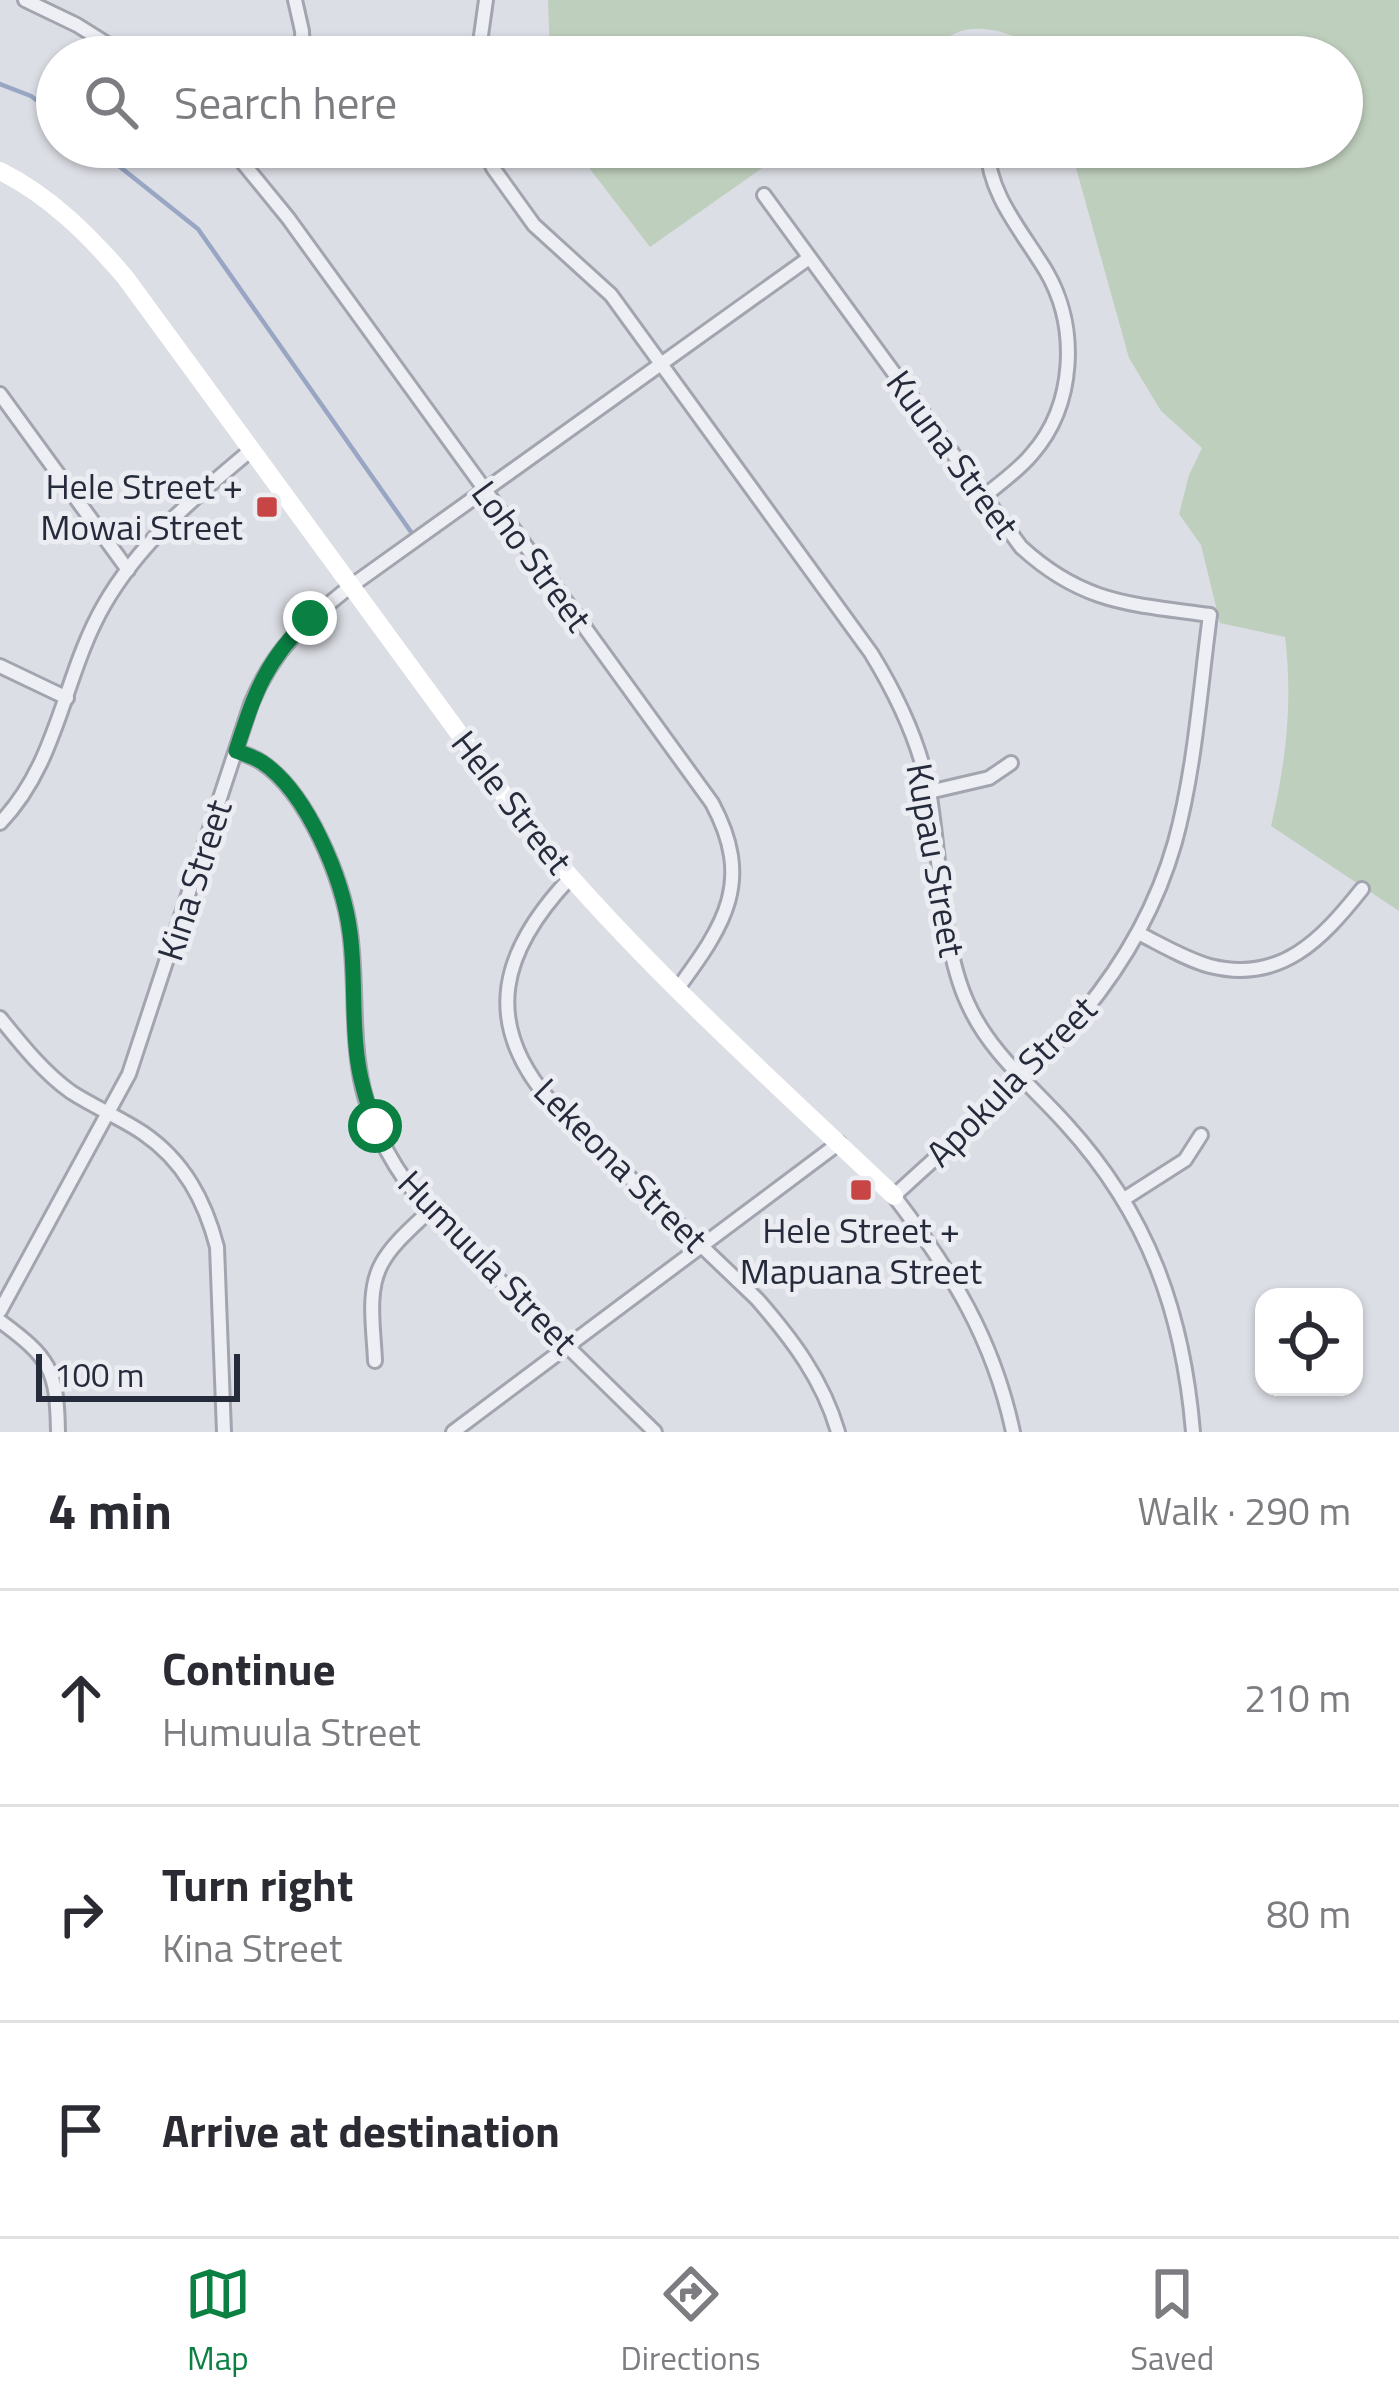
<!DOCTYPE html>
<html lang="en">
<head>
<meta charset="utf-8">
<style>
  :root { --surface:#fff; --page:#f2f2f3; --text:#2b2b33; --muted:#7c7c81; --line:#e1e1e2; --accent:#0b8043 }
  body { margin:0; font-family:"Titillium Web",sans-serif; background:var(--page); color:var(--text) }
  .controls { position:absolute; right:36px; bottom:36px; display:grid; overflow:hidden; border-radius:24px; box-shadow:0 3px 9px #0004 }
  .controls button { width:108px; height:108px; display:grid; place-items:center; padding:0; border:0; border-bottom:3px solid var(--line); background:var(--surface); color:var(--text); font:60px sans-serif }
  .scale { position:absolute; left:36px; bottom:30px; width:204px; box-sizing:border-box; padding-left:12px; border:6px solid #262b3b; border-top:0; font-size:33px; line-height:42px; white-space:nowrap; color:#262b3b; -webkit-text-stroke:9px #ebedf3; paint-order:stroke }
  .stop { position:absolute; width:36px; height:36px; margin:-27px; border:9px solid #0b8043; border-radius:50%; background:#fff }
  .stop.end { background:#0b8043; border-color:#fff; box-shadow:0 3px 12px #0008 }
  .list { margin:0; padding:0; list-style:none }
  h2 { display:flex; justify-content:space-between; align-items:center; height:156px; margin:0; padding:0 48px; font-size:51px }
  h2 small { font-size:39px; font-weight:400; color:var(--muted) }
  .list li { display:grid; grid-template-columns:78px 1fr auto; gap:36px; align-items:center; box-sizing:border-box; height:216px; padding:0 48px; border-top:3px solid var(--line) }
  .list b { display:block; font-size:45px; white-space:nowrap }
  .list p { margin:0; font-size:39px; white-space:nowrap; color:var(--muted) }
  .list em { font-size:39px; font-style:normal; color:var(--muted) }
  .icon { flex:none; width:66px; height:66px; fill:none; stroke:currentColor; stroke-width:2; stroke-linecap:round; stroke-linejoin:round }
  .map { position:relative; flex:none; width:1399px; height:1432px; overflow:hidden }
  .search { position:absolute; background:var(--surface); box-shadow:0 3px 9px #0004; left:36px; right:36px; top:36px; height:132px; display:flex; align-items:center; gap:30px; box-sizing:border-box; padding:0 42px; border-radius:66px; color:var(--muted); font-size:45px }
  .sheet { height:804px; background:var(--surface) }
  nav { display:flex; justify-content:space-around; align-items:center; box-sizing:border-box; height:168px; border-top:3px solid var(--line); background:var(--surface); font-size:33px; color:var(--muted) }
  nav a { display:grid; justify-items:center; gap:6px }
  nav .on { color:var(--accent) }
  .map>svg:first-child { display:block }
  .green { fill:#bfcfbd }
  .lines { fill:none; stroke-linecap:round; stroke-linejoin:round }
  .stream { stroke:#98a6c4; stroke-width:4.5 }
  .street-casing { stroke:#a2a5af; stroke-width:18 }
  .street { stroke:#eeeff4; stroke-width:12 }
  .secondary { stroke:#fff; stroke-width:18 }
  .route { stroke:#0b8043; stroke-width:15 }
  .poi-dot { fill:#c74544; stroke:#ebedf3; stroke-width:4.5 }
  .labels { text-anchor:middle; stroke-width:10; stroke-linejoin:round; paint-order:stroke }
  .street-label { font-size:36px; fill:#262b3b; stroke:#ebedf3 }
  .poi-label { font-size:36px; fill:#262b3b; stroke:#ebedf3; text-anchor:end }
</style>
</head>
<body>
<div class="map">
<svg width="1399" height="1432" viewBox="0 0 1399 1432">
  <rect width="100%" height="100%" fill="#dcdee5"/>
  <g class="green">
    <path d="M 548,0 L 1399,0 L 1399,911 L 1271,826 C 1286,762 1293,702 1285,637 L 1220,623 L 1201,545 L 1179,514 L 1189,475 L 1202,448 L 1161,411 L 1129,358 L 1076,168 L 1068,147 L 1342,147 L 1342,57 L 1054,57 C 1028,41 992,22 961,31 C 946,36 933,48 920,57 L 550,57 Z"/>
    <path d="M 573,147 L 792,147 L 650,247 Z"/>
  </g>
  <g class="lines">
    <g class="stream">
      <path d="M 0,84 L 31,96 L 57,116"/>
      <path d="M 95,147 L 198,229 L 416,539"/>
    </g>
    <defs>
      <g id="street">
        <path d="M 25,0 L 77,25 L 128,57"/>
        <path d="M 295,0 L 302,31 L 303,57"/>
        <path d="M 478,57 L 486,0"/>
        <path d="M 230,147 L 288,218 L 712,803 C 754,881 725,924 678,988"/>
        <path d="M 483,147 L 493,168 L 534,225 L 611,295 L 871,653 C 898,697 921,745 930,797 C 940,859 942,949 968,1004 C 990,1053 1031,1085 1066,1124 C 1148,1214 1183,1312 1193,1432"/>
        <path d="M 248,167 L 262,147"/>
        <path d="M 764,195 L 1021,547 C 1083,604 1131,604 1210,615 C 1200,690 1195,769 1175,842 C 1130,1001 1010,1088 894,1196 C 951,1271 993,1338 1013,1432"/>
        <path d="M 0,394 L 128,570"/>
        <path d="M 983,497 C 999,484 1018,471 1032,454 C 1075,405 1079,327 1046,271 C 1022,231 989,196 987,147"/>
        <path d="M 0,666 L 67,698"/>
        <path d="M 236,751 C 244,754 254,757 261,762 C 307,792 343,879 350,932 C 357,984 351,1038 363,1089 C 374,1136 398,1175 429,1211 L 655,1432"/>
        <path d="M 929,792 L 989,778 L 1011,763"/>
        <path d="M 0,823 C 59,762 63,676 104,605 C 140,542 196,496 251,450"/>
        <path d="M 570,878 C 502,950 480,1021 551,1102 L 757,1299 C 792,1339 823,1380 838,1432"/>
        <path d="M 1140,934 C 1162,945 1185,959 1210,966 C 1281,984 1322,939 1362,889"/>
        <path d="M 0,1018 C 21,1044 44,1073 71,1092 C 94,1107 121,1118 143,1133 C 184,1161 205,1201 217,1247 L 224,1432"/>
        <path d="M 1124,1199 L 1185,1160 L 1201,1135"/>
        <path d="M 0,1311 L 129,1074 L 251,704 C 274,648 305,622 351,586 L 809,258"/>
        <path d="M 0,1321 C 50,1358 57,1369 58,1432"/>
        <path d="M 375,1361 C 374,1330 366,1291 382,1263 C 393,1243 413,1227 429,1211"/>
        <path d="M 453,1432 L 839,1143"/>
      </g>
    </defs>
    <use href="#street" class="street-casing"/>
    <use href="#street" class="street"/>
    <path class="secondary" d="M 0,171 C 50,196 89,235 125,277 L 526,825 C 636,959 768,1076 894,1196"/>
  </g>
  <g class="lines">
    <path class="route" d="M 310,618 C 265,661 255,693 236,751 C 244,754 254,757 262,762 C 308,793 343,879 350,933 C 356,976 351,1020 358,1063 C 361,1085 368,1105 375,1126"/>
  </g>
  <g class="poi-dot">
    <rect x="255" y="495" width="24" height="24" rx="6"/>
    <rect x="849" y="1178" width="24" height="24" rx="6"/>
  </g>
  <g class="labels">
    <g class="street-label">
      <text transform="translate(953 454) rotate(54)" y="13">Kuuna Street</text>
      <text transform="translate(532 556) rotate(54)" y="13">Loho Street</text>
      <text transform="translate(512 802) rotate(52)" y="13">Hele Street</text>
      <text transform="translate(936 860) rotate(80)" y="13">Kupau Street</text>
      <text transform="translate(194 880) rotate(-72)" y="13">Kina Street</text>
      <text transform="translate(1011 1081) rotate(-45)" y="13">Apokula Street</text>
      <text transform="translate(621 1165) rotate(45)" y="13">Lekeona Street</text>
      <text transform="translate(488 1262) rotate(46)" y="13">Humuula Street</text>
    </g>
    <g class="poi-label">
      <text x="243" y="499">Hele Street +<tspan x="243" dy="41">Mowai Street</tspan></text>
      <text x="861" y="1243" text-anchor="middle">Hele Street +<tspan x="861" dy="41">Mapuana Street</tspan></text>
    </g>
  </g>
</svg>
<div class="controls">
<button><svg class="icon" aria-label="locate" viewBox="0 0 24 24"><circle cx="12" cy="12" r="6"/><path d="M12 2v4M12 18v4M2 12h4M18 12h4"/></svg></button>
</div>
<div class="scale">100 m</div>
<div class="stop" style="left:375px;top:1126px"></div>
<div class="stop end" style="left:310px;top:618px"></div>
<div class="search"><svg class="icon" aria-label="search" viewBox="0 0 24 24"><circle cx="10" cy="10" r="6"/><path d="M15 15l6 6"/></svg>Search here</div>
</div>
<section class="sheet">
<h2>4 min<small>Walk · 290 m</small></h2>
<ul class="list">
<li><svg class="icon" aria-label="ahead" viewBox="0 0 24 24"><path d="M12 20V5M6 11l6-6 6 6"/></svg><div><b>Continue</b><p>Humuula Street</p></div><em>210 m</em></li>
<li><svg class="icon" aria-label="right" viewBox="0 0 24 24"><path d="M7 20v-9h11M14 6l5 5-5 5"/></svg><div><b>Turn right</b><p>Kina Street</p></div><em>80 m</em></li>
<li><svg class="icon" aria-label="arrive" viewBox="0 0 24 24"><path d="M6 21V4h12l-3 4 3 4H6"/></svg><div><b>Arrive at destination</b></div></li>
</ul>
</section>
<nav>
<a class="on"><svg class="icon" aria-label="map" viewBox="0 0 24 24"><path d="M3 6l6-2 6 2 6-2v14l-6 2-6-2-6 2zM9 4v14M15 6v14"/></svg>Map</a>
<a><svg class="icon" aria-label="directions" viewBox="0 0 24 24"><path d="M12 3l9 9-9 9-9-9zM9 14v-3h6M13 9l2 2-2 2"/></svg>Directions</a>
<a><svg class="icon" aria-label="saved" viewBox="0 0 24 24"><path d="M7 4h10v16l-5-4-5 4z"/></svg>Saved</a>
</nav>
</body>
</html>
